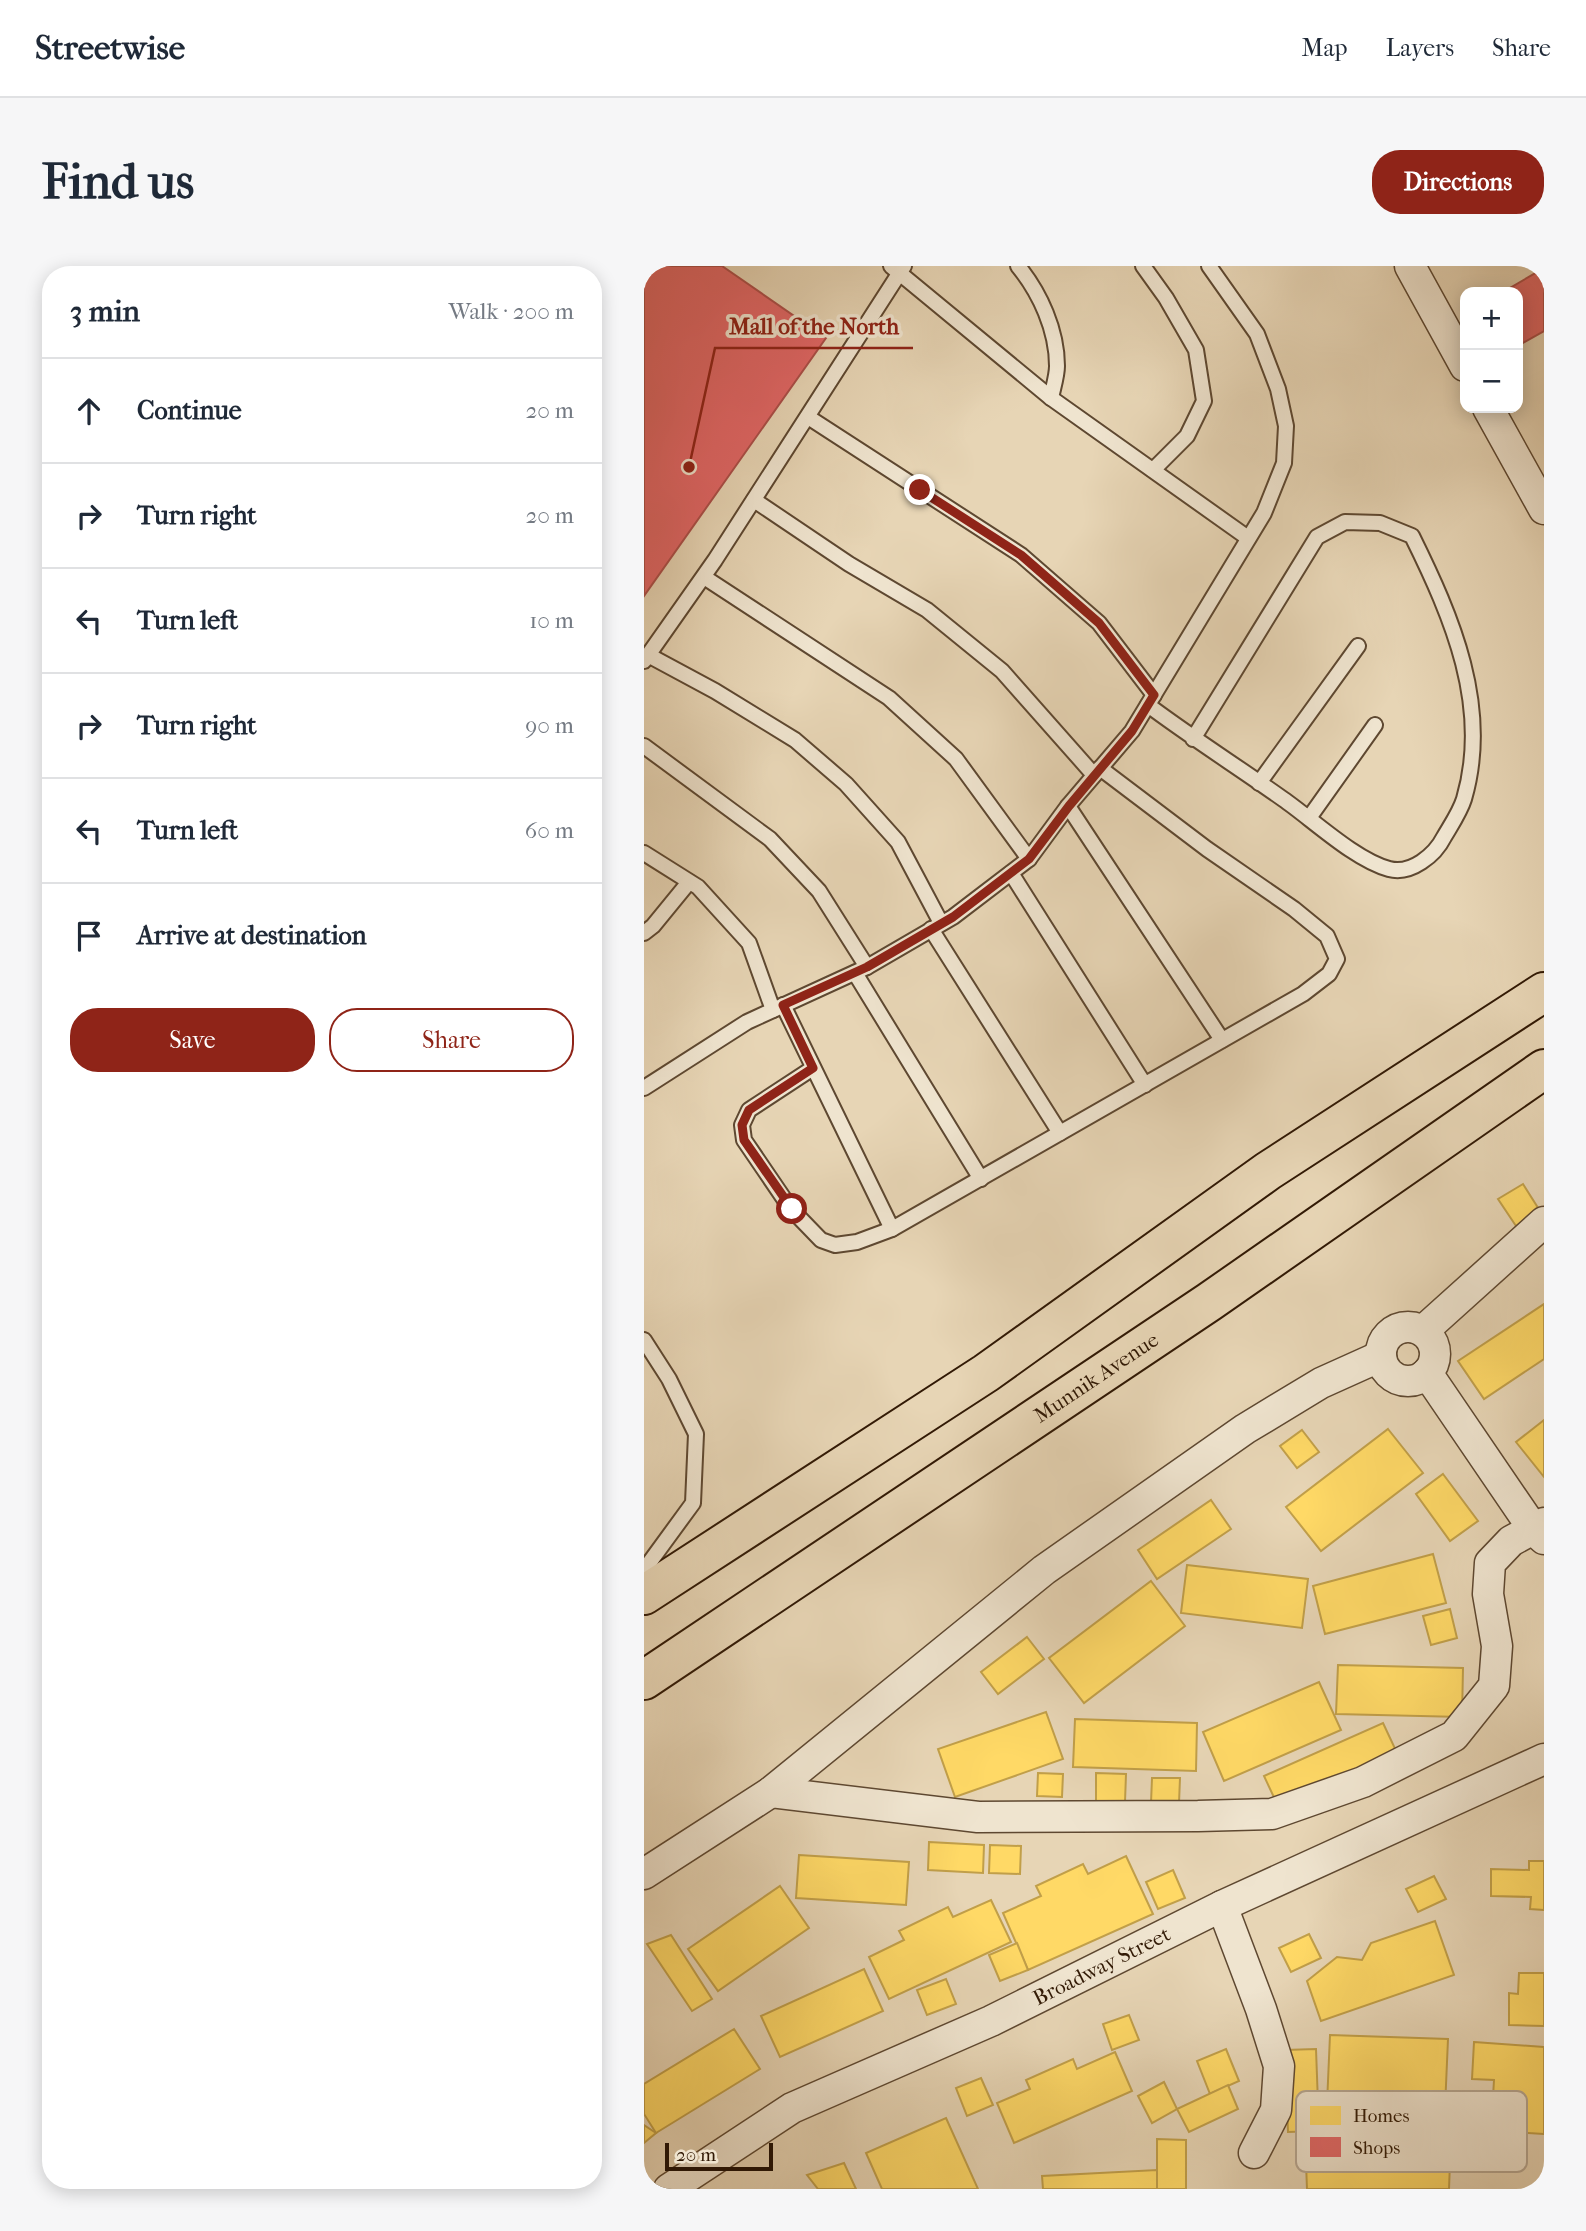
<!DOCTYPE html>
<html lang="en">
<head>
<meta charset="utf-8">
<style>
  :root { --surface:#fff; --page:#f6f6f7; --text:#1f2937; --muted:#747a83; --line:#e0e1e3; --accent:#8f2418 }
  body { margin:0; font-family:"IM FELL French Canon",serif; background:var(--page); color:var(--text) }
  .controls { position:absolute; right:21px; top:21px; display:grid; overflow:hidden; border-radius:14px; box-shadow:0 4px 18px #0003 }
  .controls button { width:63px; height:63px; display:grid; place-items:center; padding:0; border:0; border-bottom:2px solid var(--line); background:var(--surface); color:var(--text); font:35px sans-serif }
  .scale { position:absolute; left:21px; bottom:18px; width:108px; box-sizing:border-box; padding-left:7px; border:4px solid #311905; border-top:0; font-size:19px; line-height:24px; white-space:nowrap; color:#311905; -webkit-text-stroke:5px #efe4cf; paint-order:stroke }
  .stop { position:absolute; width:21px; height:21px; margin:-16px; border:5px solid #8f2418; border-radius:50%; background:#fff }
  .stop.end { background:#8f2418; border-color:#fff; box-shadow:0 2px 7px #0008 }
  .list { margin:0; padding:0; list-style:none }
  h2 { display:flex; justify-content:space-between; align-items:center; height:91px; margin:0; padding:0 28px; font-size:30px }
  h2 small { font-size:23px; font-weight:400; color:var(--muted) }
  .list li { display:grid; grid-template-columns:46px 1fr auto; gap:21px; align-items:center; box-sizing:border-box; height:105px; padding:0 28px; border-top:2px solid var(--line) }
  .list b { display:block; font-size:26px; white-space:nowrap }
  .list em { font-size:23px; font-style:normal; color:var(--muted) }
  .actions { display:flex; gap:14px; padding:21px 28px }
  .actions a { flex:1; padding:16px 0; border:2px solid var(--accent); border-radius:28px; text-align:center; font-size:24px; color:var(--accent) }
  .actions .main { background:var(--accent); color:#fff }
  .icon { flex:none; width:38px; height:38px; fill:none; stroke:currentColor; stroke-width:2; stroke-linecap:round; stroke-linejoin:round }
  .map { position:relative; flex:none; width:900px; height:1923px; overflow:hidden; border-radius:28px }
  header { display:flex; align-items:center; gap:42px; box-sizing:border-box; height:98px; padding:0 35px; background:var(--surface); border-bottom:2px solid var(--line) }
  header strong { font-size:33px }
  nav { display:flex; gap:38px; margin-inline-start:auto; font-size:24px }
  .intro { display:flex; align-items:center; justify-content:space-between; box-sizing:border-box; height:168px; padding:0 42px }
  h1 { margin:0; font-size:49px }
  .button { padding:18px 32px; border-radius:28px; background:var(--accent); color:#fff; font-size:24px; font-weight:700 }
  main { display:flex; gap:42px; padding:0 42px }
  aside { flex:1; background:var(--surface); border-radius:28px; box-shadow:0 4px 18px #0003 }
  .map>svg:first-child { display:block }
  .homes { fill:#ffd966; stroke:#c19f49; stroke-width:2 }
  .shops { fill:#e06666; stroke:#ac4f49; stroke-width:2 }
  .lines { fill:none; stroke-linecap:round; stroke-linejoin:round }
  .lane-casing { stroke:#5e4831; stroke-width:18 }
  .street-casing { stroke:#5e4831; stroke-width:33 }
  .primary-casing { stroke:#311905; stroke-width:42 }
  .lane { stroke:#efe4cf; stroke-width:14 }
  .street { stroke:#efe4cf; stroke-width:30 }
  .primary { stroke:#e7d5b5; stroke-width:38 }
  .route { stroke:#8f2418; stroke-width:9 }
  .labels { text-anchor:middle; stroke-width:7; stroke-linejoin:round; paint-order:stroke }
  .street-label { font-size:21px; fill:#311905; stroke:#efe4cf }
  .key { fill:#efe4cf; stroke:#b6a792; stroke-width:2 }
  .key-label { font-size:19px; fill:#311905 }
  .leader { fill:none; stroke:#8f2418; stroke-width:2.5 }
  .callout-dot { fill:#8f2418; stroke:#efe4cf; stroke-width:2.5 }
  .callout-label { font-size:23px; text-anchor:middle; font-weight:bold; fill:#8f2418; stroke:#efe4cf; stroke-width:7; stroke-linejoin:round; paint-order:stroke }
</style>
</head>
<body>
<header>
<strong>Streetwise</strong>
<nav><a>Map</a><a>Layers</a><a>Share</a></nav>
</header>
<div class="intro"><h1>Find us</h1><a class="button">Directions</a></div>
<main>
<aside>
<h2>3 min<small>Walk · 200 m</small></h2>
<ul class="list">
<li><svg class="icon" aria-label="ahead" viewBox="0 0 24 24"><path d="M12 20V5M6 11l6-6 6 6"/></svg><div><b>Continue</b></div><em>20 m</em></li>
<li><svg class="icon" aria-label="right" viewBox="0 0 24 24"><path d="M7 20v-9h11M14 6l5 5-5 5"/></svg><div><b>Turn right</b></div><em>20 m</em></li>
<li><svg class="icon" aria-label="left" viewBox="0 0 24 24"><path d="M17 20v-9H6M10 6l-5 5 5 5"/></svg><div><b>Turn left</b></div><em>10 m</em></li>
<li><svg class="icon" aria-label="right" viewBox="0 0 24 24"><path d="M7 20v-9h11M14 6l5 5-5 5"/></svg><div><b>Turn right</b></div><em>90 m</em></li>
<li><svg class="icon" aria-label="left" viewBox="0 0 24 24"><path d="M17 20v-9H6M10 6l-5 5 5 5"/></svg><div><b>Turn left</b></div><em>60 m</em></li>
<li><svg class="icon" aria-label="arrive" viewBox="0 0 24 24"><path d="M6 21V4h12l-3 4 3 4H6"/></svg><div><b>Arrive at destination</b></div></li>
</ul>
<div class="actions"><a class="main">Save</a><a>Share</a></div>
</aside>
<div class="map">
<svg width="900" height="1923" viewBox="0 0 900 1923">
  <rect width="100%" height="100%" fill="#e7d5b5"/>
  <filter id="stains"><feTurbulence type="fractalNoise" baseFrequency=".00286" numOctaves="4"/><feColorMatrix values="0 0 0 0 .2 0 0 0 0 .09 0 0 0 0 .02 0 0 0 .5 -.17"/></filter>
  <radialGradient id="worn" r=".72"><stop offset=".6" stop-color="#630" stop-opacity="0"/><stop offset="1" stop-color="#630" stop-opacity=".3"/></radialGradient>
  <g class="homes">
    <path d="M 879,918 L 896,945 L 872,960 L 854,933 Z"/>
    <path d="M 900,1038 L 900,1093 L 840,1133 L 814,1095 Z"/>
    <path d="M 900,1154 L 900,1211 L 872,1176 Z"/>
    <path d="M 744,1163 L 779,1207 L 677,1285 L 642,1241 Z"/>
    <path d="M 658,1164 L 675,1186 L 653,1202 L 636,1180 Z"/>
    <path d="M 799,1208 L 834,1255 L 806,1275 L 772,1228 Z"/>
    <path d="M 567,1234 L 587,1263 L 513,1313 L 494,1284 Z"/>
    <path d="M 789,1288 L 802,1337 L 681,1368 L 669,1320 Z"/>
    <path d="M 543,1299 L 664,1313 L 658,1362 L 537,1347 Z"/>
    <path d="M 507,1315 L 541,1360 L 440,1437 L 405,1392 Z"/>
    <path d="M 806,1343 L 813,1372 L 787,1379 L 779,1350 Z"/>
    <path d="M 383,1371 L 400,1393 L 354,1428 L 337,1406 Z"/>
    <path d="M 694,1399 L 819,1402 L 818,1451 L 692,1448 Z"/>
    <path d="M 675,1416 L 697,1464 L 580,1515 L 559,1466 Z"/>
    <path d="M 402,1446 L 419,1493 L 311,1531 L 294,1483 Z"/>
    <path d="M 431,1453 L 553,1457 L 552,1505 L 429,1501 Z"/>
    <path d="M 739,1457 L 754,1489 L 635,1542 L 620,1510 Z"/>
    <path d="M 394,1507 L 419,1508 L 418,1531 L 393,1530 Z"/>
    <path d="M 452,1507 L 482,1508 L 481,1536 L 452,1535 Z"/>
    <path d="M 508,1512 L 536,1512 L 535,1537 L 507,1537 Z"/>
    <path d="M 285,1576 L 340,1579 L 339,1607 L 284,1604 Z"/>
    <path d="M 346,1579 L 377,1580 L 376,1608 L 345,1607 Z"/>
    <path d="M 155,1589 L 265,1596 L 262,1639 L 152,1632 Z"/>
    <path d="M 482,1590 L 509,1648 L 384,1704 L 359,1647 L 397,1630 L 392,1620 L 439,1598 L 444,1608 Z"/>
    <path d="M 885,1595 L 900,1595 L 900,1644 L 886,1643 L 887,1631 L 847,1630 L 847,1603 L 885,1604 Z"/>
    <path d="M 529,1604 L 541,1632 L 514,1643 L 502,1616 Z"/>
    <path d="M 790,1610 L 802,1633 L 774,1646 L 762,1623 Z"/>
    <path d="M 136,1620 L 165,1662 L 74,1725 L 44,1683 Z"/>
    <path d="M 347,1634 L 367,1676 L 245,1733 L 225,1691 L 260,1674 L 255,1665 L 304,1641 L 309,1651 Z"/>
    <path d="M 791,1655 L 810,1709 L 677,1755 L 663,1715 L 693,1691 L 718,1694 L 727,1677 Z"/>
    <path d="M 665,1668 L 677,1692 L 647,1706 L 635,1682 Z"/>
    <path d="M 27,1669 L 68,1733 L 48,1745 L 3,1678 Z"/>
    <path d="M 373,1677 L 384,1704 L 356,1715 L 345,1689 Z"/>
    <path d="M 220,1703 L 239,1745 L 136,1791 L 117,1750 Z"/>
    <path d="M 875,1707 L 900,1707 L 900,1760 L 865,1759 L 865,1727 L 874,1728 Z"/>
    <path d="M 302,1713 L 312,1738 L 283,1749 L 273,1724 Z"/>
    <path d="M 485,1749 L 495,1774 L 468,1784 L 459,1758 Z"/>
    <path d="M 90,1763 L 116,1803 L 12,1867 L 0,1848 L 0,1818 Z"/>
    <path d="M 686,1769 L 804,1773 L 801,1842 L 683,1838 Z"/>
    <path d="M 830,1776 L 900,1781 L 900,1868 L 847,1865 L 850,1814 L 828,1813 Z"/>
    <path d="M 582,1783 L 595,1815 L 566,1828 L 553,1795 Z"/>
    <path d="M 672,1783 L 675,1865 L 644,1866 L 641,1784 Z"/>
    <path d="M 471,1786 L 488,1825 L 370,1877 L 353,1837 L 386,1823 L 382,1814 L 429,1793 L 433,1803 Z"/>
    <path d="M 337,1812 L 349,1839 L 323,1850 L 312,1822 Z"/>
    <path d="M 520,1816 L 533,1843 L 508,1857 L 494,1830 Z"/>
    <path d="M 584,1819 L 594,1843 L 545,1866 L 533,1843 Z"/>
    <path d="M 302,1852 L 334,1923 L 238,1923 L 222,1887 Z"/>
    <path d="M 0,1859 L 12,1867 L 0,1877 Z"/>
    <path d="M 725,1868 L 807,1870 L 805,1923 L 663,1923 L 661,1871 L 695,1870 L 697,1900 Z"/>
    <path d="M 513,1873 L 542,1874 L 542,1923 L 513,1923 Z"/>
    <path d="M 200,1897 L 212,1923 L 174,1923 L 163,1909 Z"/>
    <path d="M 513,1904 L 513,1923 L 399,1923 L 398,1910 Z"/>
  </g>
  <g class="shops">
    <path d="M 0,0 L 78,0 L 182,72 L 0,330 Z"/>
    <path d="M 900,2 L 900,65 L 877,78 L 874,72 L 874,26 L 859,26 Z"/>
  </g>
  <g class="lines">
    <defs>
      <g id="lane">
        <path d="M 247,0 L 407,132 L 604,272"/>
        <path d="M 374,0 C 396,27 413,64 413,100 C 413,110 409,122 407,132"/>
        <path d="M 499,0 L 522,32 L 552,84 L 560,135 L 543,170 L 509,204"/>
        <path d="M 164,151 L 377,289 L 455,357 L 510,429"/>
        <path d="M 110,234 L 205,298 L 283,344 L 358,405 L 450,509"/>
        <path d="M 60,311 L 245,432 L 312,493 L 385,593"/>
        <path d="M 4,389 L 71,425 L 151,474 L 202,518 L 254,576 L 297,657"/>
        <path d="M 0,395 L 71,294 L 260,0"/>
        <path d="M 504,439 C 548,472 594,501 639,533 C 668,553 711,594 745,603 C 767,609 791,589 800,571 C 807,559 816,546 820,533 C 847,441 808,351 768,270 L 736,257 L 701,256 L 673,271 L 549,473"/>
        <path d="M 0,480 L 126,573 L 175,625 L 223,701"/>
        <path d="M 615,517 L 714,380"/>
        <path d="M 424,540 L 578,774"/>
        <path d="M 665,552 L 731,459"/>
        <path d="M 0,587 L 54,621 L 105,677 L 129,744"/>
        <path d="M 367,607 L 501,819"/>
        <path d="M 287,663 L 416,867"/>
        <path d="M 0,667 L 9,660 L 45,616"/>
        <path d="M 211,707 L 337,913"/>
        <path d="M 139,739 L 248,963"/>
        <path d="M 169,802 L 105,844 L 98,859 L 100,874 L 147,943 L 177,974 L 191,979 L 213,976 L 248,963 L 659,728 L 685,708 L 693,693 L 683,670 L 650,643 L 563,583 L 456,502"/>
        <path d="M 0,822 L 103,756 L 223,701 L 309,651 L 385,593 L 424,540 L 488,465 L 620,247 L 640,197 L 642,160 L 634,123 L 613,68 L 565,0"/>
        <path d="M 0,1074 L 25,1113 L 52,1168 L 49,1237 L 0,1304"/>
      </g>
      <g id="street">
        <path d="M 766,0 L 821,100"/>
        <path d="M 844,142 L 900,243"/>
        <circle cx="764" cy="1088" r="27"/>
        <path d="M 779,1065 L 900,956"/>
        <path d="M 783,1107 L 890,1264 L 900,1273"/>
        <path d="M 127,1526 L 334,1551 L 554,1550 L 628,1548 L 719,1516 L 810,1470 L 850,1420 L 853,1380 L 844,1328 L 846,1297 L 867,1275 L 900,1257"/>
        <path d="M 0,1608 L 127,1526 L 400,1304 L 601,1163 L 677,1117 L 737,1090"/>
        <path d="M 578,1640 L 617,1743 L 635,1800 L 632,1844 L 610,1887"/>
        <path id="s1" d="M 25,1923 L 148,1842 L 347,1755 L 578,1640 L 900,1493"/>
      </g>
      <g id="primary">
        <path d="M 0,1329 L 342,1107 L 624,905 L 900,726"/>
        <path id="s2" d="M 0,1414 L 565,1036 L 900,803"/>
      </g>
    </defs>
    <use href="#lane" class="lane-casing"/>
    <use href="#street" class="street-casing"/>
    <use href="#primary" class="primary-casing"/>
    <use href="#lane" class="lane"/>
    <use href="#street" class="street"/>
    <use href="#primary" class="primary"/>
  </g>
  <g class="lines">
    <path class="route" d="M 148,943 L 100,874 L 98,859 L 105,844 L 169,802 L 139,739 L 223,701 L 309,651 L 385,593 L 425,540 L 488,465 L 510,429 L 455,357 L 377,289 L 276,224"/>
  </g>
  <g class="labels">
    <g class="street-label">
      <text dy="7" stroke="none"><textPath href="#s2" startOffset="544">Munnik Avenue</textPath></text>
      <text dy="7" stroke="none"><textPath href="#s1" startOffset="488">Broadway Street</textPath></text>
    </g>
  </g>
  <rect x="652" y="1825" width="231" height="81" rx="10" class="key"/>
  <rect x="666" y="1840" width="31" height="19" fill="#ffd966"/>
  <rect x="666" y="1871" width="31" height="20" fill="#e06666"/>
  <g class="key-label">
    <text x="709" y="1856">Homes</text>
    <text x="709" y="1888">Shops</text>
  </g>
  <path class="leader" d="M45 201L71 82H269"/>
  <circle class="callout-dot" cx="45" cy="201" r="7"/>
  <g class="callout-label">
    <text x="170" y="68">Mall of the North</text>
  </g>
  <rect width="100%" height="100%" filter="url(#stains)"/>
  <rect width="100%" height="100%" fill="url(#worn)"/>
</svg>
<div class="controls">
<button>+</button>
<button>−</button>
</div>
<div class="scale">20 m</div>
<div class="stop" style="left:148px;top:943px"></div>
<div class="stop end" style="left:276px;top:224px"></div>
</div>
</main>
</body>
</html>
